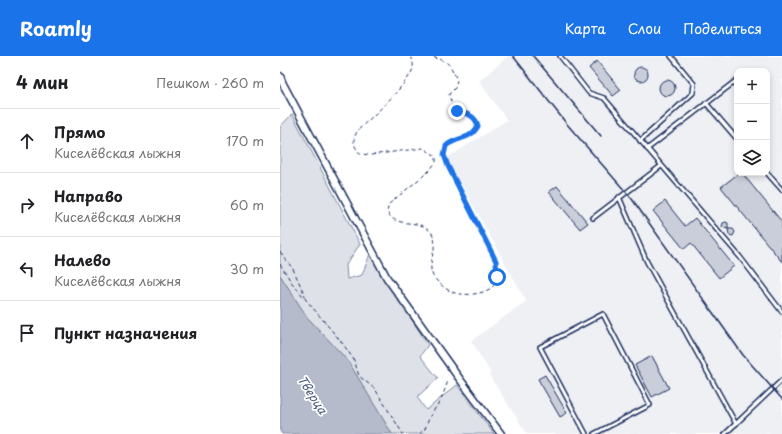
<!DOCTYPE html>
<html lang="ru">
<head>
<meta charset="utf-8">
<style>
  :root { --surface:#fff; --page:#f2f2f2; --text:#202124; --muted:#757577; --line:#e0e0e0; --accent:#1a73e8 }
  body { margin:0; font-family:"Playpen Sans",sans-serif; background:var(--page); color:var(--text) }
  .controls { position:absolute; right:12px; top:12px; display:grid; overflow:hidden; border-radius:8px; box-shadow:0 2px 6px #0003 }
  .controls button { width:36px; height:36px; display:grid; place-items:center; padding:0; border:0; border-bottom:1px solid var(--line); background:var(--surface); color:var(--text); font:20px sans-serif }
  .stop { position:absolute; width:12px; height:12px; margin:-9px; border:3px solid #1a73e8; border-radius:50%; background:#fff }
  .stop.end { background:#1a73e8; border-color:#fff; box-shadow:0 1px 4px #0008 }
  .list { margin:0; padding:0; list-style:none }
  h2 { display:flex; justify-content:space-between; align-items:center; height:52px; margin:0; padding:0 16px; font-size:17px }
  h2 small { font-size:13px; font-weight:400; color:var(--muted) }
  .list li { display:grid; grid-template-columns:26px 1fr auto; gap:12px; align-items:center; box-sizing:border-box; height:64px; padding:0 16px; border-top:1px solid var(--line) }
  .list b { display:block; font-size:15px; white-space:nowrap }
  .list p { margin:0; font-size:13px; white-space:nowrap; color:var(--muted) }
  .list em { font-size:13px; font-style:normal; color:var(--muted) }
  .icon { flex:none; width:22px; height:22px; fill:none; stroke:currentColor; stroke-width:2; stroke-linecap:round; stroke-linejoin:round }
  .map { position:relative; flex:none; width:502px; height:378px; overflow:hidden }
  header { display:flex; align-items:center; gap:24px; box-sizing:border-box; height:56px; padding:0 20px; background:var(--accent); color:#fff }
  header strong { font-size:19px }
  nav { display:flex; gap:22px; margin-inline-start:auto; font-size:14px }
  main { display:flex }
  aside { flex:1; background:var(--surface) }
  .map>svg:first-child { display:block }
  .built { fill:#eff0f4; fill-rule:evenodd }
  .green { fill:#dee1e7; stroke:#7c88a2 }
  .water { fill:#b5bbca; stroke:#77839f }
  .building { fill:#caceda; stroke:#1b2f5e }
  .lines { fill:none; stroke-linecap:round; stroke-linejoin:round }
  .service-casing { stroke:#1b2f5e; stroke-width:6 }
  .minor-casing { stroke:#1b2f5e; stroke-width:9 }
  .path { stroke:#1b2f5e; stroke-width:1; stroke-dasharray:4 3; stroke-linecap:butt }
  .service { stroke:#fff; stroke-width:3 }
  .minor { stroke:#fff; stroke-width:6 }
  .rail { stroke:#1b2f5e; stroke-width:1.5 }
  .route { stroke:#1a73e8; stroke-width:5 }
  .labels { text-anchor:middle; stroke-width:3.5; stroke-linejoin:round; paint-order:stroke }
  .water-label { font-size:12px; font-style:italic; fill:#49597e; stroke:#fff }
</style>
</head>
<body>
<header>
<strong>Roamly</strong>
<nav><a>Карта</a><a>Слои</a><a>Поделиться</a></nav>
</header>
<main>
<aside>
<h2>4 мин<small>Пешком · 260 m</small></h2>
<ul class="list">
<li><svg class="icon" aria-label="ahead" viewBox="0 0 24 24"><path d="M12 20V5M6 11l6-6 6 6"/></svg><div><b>Прямо</b><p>Киселёвская лыжня</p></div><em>170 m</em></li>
<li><svg class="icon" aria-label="right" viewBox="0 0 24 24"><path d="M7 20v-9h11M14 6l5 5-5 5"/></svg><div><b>Направо</b><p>Киселёвская лыжня</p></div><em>60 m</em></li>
<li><svg class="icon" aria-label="left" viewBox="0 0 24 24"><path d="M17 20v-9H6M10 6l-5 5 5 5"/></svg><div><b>Налево</b><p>Киселёвская лыжня</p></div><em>30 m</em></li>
<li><svg class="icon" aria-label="arrive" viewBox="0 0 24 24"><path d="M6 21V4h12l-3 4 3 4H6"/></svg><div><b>Пункт назначения</b></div></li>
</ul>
</aside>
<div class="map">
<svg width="502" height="378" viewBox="0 0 502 378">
  <rect width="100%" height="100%" fill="#fff"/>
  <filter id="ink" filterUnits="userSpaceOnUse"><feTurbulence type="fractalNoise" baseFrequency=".025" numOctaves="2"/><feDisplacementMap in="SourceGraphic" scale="8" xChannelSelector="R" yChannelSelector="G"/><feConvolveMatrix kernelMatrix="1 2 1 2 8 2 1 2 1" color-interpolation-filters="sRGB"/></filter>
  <g filter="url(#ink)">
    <path class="built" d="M 228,0 L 502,0 L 502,378 L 247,378 L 209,319 L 211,317 L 191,285 L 246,245 L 167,102 L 227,64 L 199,25 ZM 457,15 L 487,15 L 487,117 L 457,117 Z"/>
    <path class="green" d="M 12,58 L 80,188 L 66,209 L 67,223 L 82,219 L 90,198 L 148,289 L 140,300 L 158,322 L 137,341 L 146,354 L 177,329 L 214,378 L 112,378 L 68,305 L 27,261 L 0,219 L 0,71 Z"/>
    <path class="water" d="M 0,219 L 27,261 L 68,305 L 112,378 L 2,378 L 0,375 Z"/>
    <g class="building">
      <path d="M 317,5 L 341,34 L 333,40 L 309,12 Z"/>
      <circle cx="361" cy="18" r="7"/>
      <circle cx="387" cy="32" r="8"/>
      <path d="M 459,117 L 462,117 L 502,166 L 502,206 L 441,131 Z"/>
      <path d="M 277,130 L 308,167 L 300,173 L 269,136 Z"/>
      <path d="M 385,145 L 405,170 L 415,162 L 454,210 L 439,222 L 411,187 L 404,193 L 373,155 Z"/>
      <path d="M 446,166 L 448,167 L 448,173 L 453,173 L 455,176 L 453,180 L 449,179 L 448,173 L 442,171 L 443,167 Z"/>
      <path d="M 372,300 L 389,332 L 372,341 L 355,309 Z"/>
      <path d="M 265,319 L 287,357 L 280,361 L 258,323 Z"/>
    </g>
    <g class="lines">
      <defs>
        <g id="service">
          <path d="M 280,0 L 309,37 L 324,42 L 460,201 L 502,256"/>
          <path d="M 426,47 L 457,83"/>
          <path d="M 360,85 L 413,37 L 414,28 L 391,0"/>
          <path d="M 367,93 L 457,24"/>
          <path d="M 487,117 L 502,134"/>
          <path d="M 339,141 L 367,206 L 456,368"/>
          <path d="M 313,162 L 381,110"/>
          <path d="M 306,378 L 260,291 L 323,258 L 370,349 L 314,378"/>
          <path d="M 445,378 L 502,324"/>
        </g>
        <path id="minor" d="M 0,20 L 3,28 L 107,222 L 176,318 L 221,378"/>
      </defs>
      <use href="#service" class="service-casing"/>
      <use href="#minor" class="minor-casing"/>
      <g class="path">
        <path d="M 131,0 C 133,5 134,10 132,15 C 128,25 104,50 95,58 C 88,66 75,73 74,84 C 73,89 77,93 80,98 L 91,99 L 143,92 L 156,100 L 156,106 L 149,115 L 109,148 L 107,156 C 116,173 137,162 149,174 C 163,186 145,206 153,220 C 157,226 165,233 172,236 C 185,241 216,239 217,221 C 218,208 212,197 206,186 C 194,162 180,138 169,113 C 168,109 165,103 164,99 C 164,96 165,93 166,90 C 177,80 190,85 198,70 C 194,56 188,61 178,55 C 173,52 170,44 169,38 L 175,32 L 177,24 C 171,11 170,5 155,2 L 153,0"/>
        <path d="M 0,196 L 13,213 L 27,244"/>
        <path d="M 0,208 L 12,227 L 63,288 L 74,304 L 79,320 L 95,333 L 123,378"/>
        <path d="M 139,378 L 145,373 L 150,360 L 161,344 L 168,325"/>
      </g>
      <use href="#service" class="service"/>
      <use href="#minor" class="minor"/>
      <g class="rail">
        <path d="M 233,0 L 286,67 L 352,143 L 463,299 L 502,343"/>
        <path d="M 253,0 L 321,80"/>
      </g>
    </g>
  </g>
  <g class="lines" filter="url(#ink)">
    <path class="route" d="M 177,55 C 187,58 195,59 198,70 C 190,85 177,80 166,90 L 164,99 L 168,110 L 216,205 L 217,221"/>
  </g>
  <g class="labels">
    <g class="water-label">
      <text transform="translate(32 339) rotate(57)" y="4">Тверца</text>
    </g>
  </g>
</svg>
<div class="controls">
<button>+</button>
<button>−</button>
<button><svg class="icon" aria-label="layers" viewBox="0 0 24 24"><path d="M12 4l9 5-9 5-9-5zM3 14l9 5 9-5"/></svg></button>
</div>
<div class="stop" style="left:217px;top:221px"></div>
<div class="stop end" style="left:177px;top:55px"></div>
</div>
</main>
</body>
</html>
